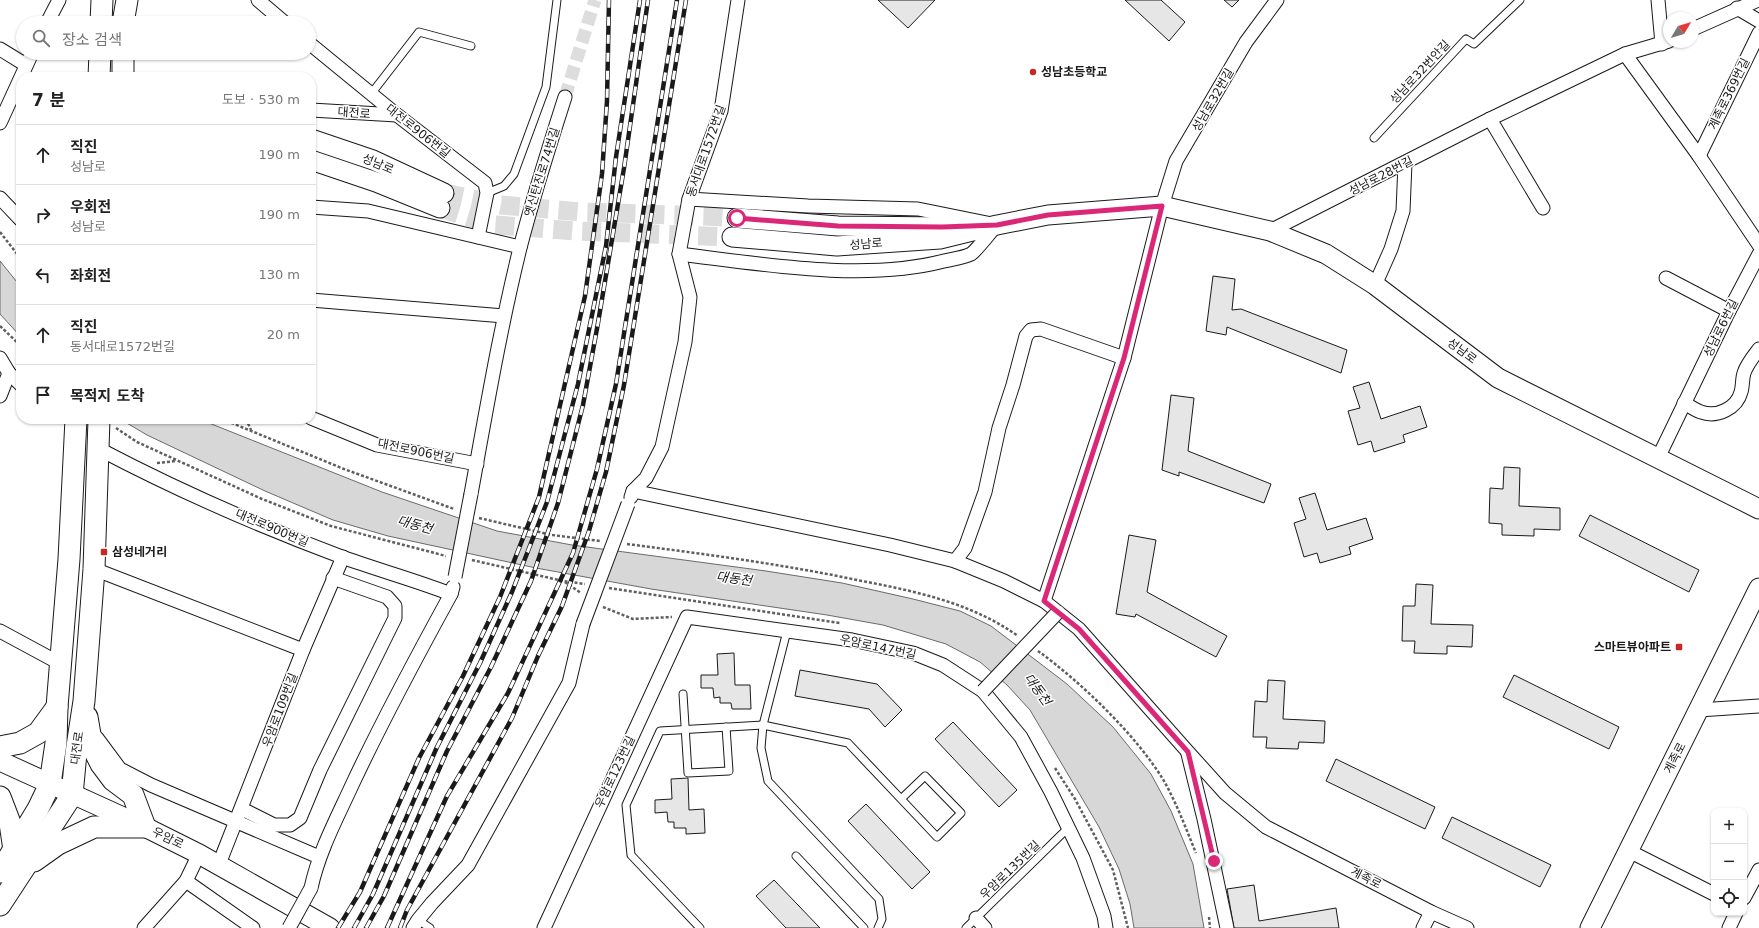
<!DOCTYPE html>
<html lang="ko">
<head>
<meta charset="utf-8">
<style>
  :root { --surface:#fff; --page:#f6f6f6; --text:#222; --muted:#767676; --line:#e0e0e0 }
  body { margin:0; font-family:"DejaVu Sans","Noto Sans KR",sans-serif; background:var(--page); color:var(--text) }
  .controls { position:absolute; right:12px; bottom:12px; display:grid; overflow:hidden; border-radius:8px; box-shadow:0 1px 3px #0004 }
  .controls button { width:36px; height:36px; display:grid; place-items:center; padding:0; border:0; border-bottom:1px solid var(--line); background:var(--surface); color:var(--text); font:20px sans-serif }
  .compass { position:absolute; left:1663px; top:12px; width:36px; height:36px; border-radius:50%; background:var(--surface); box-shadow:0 1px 3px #0004; rotate:52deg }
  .stop { position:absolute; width:12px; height:12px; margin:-9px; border:3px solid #db2777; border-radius:50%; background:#fff }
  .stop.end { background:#db2777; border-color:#fff; box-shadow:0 1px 4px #0008 }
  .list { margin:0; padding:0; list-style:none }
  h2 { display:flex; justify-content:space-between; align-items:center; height:52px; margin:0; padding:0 16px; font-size:17px }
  h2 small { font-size:13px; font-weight:400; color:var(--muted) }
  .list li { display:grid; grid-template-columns:26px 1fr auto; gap:12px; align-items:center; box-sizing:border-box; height:60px; padding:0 16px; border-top:1px solid var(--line) }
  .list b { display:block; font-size:15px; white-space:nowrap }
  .list p { margin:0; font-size:13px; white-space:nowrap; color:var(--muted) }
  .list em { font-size:13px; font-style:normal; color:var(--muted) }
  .icon { flex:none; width:22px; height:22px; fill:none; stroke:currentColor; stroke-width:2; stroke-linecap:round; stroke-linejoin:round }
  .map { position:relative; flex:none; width:1759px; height:928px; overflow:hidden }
  .search { position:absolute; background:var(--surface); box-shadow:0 1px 3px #0004; left:16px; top:16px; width:300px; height:44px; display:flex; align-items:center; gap:10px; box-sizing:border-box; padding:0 14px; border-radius:22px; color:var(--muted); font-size:15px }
  .panel { position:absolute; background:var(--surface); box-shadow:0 1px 3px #0004; left:16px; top:72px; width:300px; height:352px; border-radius:16px }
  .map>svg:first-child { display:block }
  .water { fill:#d7d7d7; stroke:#6a6a6a }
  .building { fill:#e6e6e6; stroke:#1a1a1a }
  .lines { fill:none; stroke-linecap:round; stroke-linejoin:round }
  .street-tunnel { stroke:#ddd; stroke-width:13; stroke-dasharray:13 6; stroke-linecap:butt }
  .secondary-tunnel { stroke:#ddd; stroke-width:19; stroke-dasharray:19 10; stroke-linecap:butt }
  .lane-casing { stroke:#1a1a1a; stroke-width:9 }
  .street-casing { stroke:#1a1a1a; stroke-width:15 }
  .secondary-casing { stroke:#1a1a1a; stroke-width:21 }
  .primary-casing { stroke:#1a1a1a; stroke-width:23 }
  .path { stroke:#5f5f5f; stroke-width:2.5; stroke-dasharray:3 2; stroke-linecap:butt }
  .lane { stroke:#fff; stroke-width:7 }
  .street { stroke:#fff; stroke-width:13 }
  .secondary { stroke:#fff; stroke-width:19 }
  .primary { stroke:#fff; stroke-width:21 }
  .rail-casing { stroke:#1a1a1a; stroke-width:4.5 }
  .rail { stroke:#fff; stroke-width:3; stroke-dasharray:9; stroke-linecap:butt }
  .street-bridge-casing { stroke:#1a1a1a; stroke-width:15; stroke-linecap:butt }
  .street-bridge { stroke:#fff; stroke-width:13 }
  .route { stroke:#db2777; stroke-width:5 }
  .poi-dot { fill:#c62828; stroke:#fff; stroke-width:1.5 }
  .labels { text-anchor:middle; stroke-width:3; stroke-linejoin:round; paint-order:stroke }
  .poi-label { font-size:12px; font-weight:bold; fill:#1a1a1a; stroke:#fff; text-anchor:start }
  .street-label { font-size:12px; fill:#1a1a1a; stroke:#fff }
  .water-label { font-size:13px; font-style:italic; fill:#1a1a1a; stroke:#fff }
</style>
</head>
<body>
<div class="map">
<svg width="1759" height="928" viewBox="0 0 1759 928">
  <rect width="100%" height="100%" fill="#fff"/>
  <g class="water">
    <path d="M 0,261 L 21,287 L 21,337 L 0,314 Z"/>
    <path d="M 120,419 L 199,419 L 382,492 L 497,531 L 572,545 L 766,571 L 842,583 L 913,599 L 960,611 L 991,626 L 1067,684 L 1113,727 L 1151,774 L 1171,811 L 1193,864 L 1204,928 L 1134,928 L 1130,904 L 1119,869 L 1099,827 L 1030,710 L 1007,685 L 980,662 L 946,644 L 883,625 L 827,615 L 651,589 L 536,568 L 388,536 L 333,520 L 265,491 L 147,435 Z"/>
  </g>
  <g class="building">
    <path d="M 878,0 L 935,0 L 908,28 Z"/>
    <path d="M 1125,0 L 1161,0 L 1185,22 L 1169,41 Z"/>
    <path d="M 1224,0 L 1239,0 L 1232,7 Z"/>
    <path d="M 1213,276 L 1235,279 L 1232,310 L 1241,309 L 1347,350 L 1341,373 L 1227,327 L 1226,335 L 1206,331 Z"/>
    <path d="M 1369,382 L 1381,419 L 1420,406 L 1427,427 L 1403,435 L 1405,442 L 1374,452 L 1371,441 L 1358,445 L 1348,411 L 1360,408 L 1353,387 Z"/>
    <path d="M 1171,395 L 1194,398 L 1188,451 L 1271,484 L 1264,503 L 1179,472 L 1179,476 L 1162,470 Z"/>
    <path d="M 1504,467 L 1520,468 L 1519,506 L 1560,508 L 1560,530 L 1534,529 L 1534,536 L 1502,535 L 1502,524 L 1489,523 L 1490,488 L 1503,489 Z"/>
    <path d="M 1315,493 L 1327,530 L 1366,518 L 1373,539 L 1349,547 L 1351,554 L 1320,563 L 1317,553 L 1304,557 L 1294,523 L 1306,519 L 1299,498 Z"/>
    <path d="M 1590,515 L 1699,570 L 1689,592 L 1579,536 Z"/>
    <path d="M 1129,535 L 1156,540 L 1147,592 L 1227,636 L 1216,657 L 1136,614 L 1135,617 L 1116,614 Z"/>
    <path d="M 1416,584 L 1433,585 L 1431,624 L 1473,625 L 1472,647 L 1447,646 L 1447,654 L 1414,653 L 1415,641 L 1402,641 L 1403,606 L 1415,606 Z"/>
    <path d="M 734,653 L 735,685 L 750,685 L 751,709 L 732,709 L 731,703 L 720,703 L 720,697 L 714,698 L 713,688 L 701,688 L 701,675 L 718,675 L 717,654 Z"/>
    <path d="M 800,670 L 877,684 L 902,710 L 885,727 L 869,709 L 795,696 Z"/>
    <path d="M 1514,675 L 1619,727 L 1609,749 L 1503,697 Z"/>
    <path d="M 1268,680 L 1285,681 L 1283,719 L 1325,721 L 1324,743 L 1299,742 L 1298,749 L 1266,748 L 1267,737 L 1253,737 L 1255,701 L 1267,702 Z"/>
    <path d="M 953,722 L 1017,790 L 999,807 L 935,739 Z"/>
    <path d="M 1336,759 L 1435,807 L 1425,829 L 1326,781 Z"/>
    <path d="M 688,778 L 689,810 L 704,809 L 705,833 L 686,834 L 686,828 L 674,828 L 674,822 L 668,822 L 667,812 L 655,813 L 655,800 L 672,799 L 671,779 Z"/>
    <path d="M 866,804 L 930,872 L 912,889 L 848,821 Z"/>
    <path d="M 1452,817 L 1551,865 L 1540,887 L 1442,838 Z"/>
    <path d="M 774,880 L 820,928 L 786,928 L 756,896 Z"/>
    <path d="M 1254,885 L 1259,921 L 1336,908 L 1339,928 L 1234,928 L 1227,889 Z"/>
  </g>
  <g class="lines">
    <path class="street-tunnel" d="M 565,97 L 595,0"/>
    <g class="secondary-tunnel">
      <path d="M 444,193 L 501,205 L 582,212 L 706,216 L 737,218"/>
      <path d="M 440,208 L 495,225 L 577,231 L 732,237"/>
    </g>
    <defs>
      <g id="lane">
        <path d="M 371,94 L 419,32 L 471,46"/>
        <path d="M 1374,138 L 1466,39 L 1474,44 L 1520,0"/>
        <path d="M 487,193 L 504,186 L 514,174 L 546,87 L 557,0"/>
        <path d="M 787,631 L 763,725 L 761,748 L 768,781 L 879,899 L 882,919 L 878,928"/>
        <path d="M 683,694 L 688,773 L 729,771 L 726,727"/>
        <path d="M 796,856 L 864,928"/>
        <path d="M 418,920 L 430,928"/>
        <path d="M 700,928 L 631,855 L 626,805 L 660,731 L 763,725 L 848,743 L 937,837 L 961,813 L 925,776 L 901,799"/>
        <path d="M 966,928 L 1068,828"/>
      </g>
      <g id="street">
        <path d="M 258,0 L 285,23"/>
        <path d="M 1658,0 L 1662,44"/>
        <path d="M 1737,8 L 1759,21"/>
        <path d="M 47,23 L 59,0"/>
        <path d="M 1693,29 L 1758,0"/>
        <path d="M 309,43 L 397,115 L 485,183 L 487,193 L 478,237"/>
        <path d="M 0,49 L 26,65"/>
        <path d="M 1625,54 L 1699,156 L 1759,245"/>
        <path d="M 311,110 L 397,115"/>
        <path d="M 1490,119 L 1543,208"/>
        <path d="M 0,123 L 32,53"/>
        <path d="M 1699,156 L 1759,33"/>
        <path d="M 0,198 L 21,220"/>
        <path d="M 689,199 L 808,206 L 918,209 L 992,224"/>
        <path d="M 311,207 L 368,211 L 520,247"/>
        <path d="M 1270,231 L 1490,119 L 1625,54 L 1669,41"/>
        <path d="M 679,254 C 762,264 863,282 944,261 C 952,259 963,258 971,254 C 977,250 991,231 997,225"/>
        <path d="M 1666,278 L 1729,311"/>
        <path d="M 1375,285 L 1391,249 L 1403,211 L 1405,163"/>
        <path d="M 311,300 L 504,316"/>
        <path d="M 0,358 L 9,373 L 21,385"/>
        <path d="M 0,396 L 9,373"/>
        <path d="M 1684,403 C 1690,406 1695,410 1701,412 C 1717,418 1737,408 1741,392 C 1743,386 1742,379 1744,373 C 1747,364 1753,357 1759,349"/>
        <path d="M 311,418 L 377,445 L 477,464"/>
        <path d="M 99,449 C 177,490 259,526 342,557 C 378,570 415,580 451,594"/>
        <path d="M 1658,458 L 1729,311 L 1759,254"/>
        <path d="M 633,491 L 890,545 L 955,561 L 1004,581 L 1044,601 L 1079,629 L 1188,752 L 1225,793 L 1266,827 L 1431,912 L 1467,928"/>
        <path d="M 471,494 C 486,412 500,329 520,248 C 533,197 549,147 565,97"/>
        <path d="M 631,497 L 633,491 L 646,478 L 662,447 L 685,342 L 690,297 L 679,254 L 689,199 L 721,111 L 738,0"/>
        <path d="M 955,561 L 965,548 L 985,492 L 999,428 L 1013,385 L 1026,336 L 1031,330 L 1041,329 L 1124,358"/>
        <path d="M 94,569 L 303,650"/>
        <path d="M 1044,601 L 1124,358 L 1162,206 L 1176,161 L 1246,42 L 1277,0"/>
        <path d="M 0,631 L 61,664"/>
        <path d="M 1699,710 L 1759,706"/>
        <path d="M 97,738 L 120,769 L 151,785 L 319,857"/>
        <path d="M 1188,754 L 1204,819 L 1227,928"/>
        <path d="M 242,809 L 274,825 L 290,825 L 300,818 L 320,770 L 395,618 L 395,606 L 387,597 L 333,578"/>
        <path d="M 1629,851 L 1714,894"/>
        <path d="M 219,864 L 303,650 L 343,557"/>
        <path d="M 186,881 L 253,928"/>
        <path d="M 311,888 C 319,851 337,818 353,783 C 383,719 417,656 451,594 L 453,587"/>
        <path d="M 1744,898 L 1759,870"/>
        <path d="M 976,918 L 985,928"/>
        <path d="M 144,928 L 186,881 L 199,854"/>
        <path d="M 413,928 L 418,920 L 432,903 L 468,865 L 569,683 L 583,624"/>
        <path d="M 544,928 L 687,617 L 852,640 L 913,653 L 943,665 L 983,691 L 1021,737 L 1051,792 L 1083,858 L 1104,916 L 1106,928"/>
        <path d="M 1423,928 L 1431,912"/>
        <path d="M 1729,928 L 1736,913"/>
      </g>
      <g id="secondary">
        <path d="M 311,139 L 373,160 L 444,193"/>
        <path d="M 311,160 L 376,182 L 440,208"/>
        <path d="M 737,218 L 838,226 L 950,227"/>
        <path d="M 732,237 L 837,246 L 940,239 L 997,225 L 1048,215 L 1162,206 L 1270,231 L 1326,254 L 1375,285 L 1498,378 L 1759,509"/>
        <path d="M 0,761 L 145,827 L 199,854 L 330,928"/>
        <path d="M 1590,928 L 1759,588"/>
      </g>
      <g id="primary">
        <path d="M 101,23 L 102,0"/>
        <path d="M 123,23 L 127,0"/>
        <path d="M 123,53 L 123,77"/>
        <path d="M 99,77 L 100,53"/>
        <path d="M 0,747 L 20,743 L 38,733 L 57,707"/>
        <path d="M 0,797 L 10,823 L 14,850"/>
        <path d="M 34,861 L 58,844 L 94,827 L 145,827 L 133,795 L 113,780 L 101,764 L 92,746 L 87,717"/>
        <path d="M 0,872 L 38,809 L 50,784 L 56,743 L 57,707 L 69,559 L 76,419"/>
        <path d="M 0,905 L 72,795 L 76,753 L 84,701 L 94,569 L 99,419"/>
      </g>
    </defs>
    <use href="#lane" class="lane-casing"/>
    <use href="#street" class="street-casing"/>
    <use href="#secondary" class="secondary-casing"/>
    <use href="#primary" class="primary-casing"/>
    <g class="path">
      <path d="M 0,232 L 21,259"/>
      <path d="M 0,326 L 21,346"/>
      <path d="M 222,419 L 344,469 L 454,509"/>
      <path d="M 246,419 L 251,430"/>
      <path d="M 116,428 L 137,442 L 262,499 L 331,526 L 446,556"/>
      <path d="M 157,463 L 176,461"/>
      <path d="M 479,518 L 552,535 L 600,541"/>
      <path d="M 627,544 C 704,554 781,564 857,580 C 914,591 970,602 1018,636"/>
      <path d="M 472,560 L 563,581 L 585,584"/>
      <path d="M 565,582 L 581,593"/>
      <path d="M 609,588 L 840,623"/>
      <path d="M 603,607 L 633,619 L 672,617"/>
      <path d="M 1038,651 C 1081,682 1137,736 1164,781 C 1177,804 1186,829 1196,853"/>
      <path d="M 1055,768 L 1075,799 L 1113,870 L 1128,928"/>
      <path d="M 1209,917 L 1210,928"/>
    </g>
    <use href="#lane" class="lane"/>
    <use href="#street" class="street"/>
    <use href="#secondary" class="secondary"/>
    <use href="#primary" class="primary"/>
    <defs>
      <g id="rail">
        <path d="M 338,928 L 360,892 L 419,758 L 463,676 L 500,597 L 539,497 L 585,296 L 602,174 L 607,101 L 609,0"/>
        <path d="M 354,928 L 373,894 L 437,747 L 480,663 L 512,592 L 547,502 L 578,384 L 606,246 L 616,157 L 640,0"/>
        <path d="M 366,928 L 384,896 L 447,751 L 491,667 L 531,581 L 558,503 L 583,405 L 598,323 L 624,168 L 648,0"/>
        <path d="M 387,928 L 447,796 L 508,693 L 573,553 L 597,469 L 616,384 L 677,0"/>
        <path d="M 400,928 L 407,910 L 512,718 L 538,656 L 562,606 L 589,531 L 606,472 L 624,385 L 686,0"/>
      </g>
    </defs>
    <use href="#rail" class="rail-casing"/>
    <use href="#rail" class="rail"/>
    <defs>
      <g id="street-bridge">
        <path d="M 455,577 L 471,494"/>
        <path d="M 583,624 L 628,504"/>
        <path d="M 983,691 L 1058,612"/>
        <path d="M 289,928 L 311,888"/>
      </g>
    </defs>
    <use href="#street-bridge" class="street-bridge-casing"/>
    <use href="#street-bridge" class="street-bridge"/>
  </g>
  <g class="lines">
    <path class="route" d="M 737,218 L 838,226 L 942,227 L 997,225 L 1048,215 L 1162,206 L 1124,358 L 1044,601 L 1079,629 L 1188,752 L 1214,861"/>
  </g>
  <g class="poi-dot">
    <circle cx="1033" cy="72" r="4"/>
    <rect x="100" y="548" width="8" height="8" rx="2"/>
    <rect x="1675" y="643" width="8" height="8" rx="2"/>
  </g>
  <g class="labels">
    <g class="poi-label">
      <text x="1041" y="76">성남초등학교</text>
      <text x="112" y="556">삼성네거리</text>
      <text x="1671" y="651" text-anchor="end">스마트뷰아파트</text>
    </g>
    <g class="street-label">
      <text transform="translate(1420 72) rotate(-47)" y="4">성남로32번안길</text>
      <text transform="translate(1729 94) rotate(-64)" y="4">계족로369번길</text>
      <text transform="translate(1213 100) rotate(-60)" y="4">성남로32번길</text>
      <text transform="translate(354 113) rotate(4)" y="4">대전로</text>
      <text transform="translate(418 131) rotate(38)" y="4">대전로906번길</text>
      <text transform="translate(706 151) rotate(-71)" y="4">동서대로1572번길</text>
      <text transform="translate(378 164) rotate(23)" y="4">성남로</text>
      <text transform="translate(542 172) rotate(-73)" y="4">옛신탄진로74번길</text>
      <text transform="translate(1381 176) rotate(-27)" y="4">성남로28번길</text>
      <text transform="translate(866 244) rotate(-4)" y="4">성남로</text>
      <text transform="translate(1721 328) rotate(-64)" y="4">성남로6번길</text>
      <text transform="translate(1462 351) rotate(37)" y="4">성남로</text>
      <text transform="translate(416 451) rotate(12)" y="4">대전로906번길</text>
      <text transform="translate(272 528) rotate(23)" y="4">대전로900번길</text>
      <text transform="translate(878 647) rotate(12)" y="4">우암로147번길</text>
      <text transform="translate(280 710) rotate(-69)" y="4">우암로109번길</text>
      <text transform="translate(77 748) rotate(-82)" y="4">대전로</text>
      <text transform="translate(1675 758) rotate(-63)" y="4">계족로</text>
      <text transform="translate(615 772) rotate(-65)" y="4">우암로123번길</text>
      <text transform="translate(168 838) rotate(26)" y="4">우암로</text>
      <text transform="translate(1010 870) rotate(-44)" y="4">우암로135번길</text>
      <text transform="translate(1366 878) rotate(27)" y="4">계족로</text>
    </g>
    <g class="water-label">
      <text transform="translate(415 524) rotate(15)" y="5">대동천</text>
      <text transform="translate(734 578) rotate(8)" y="5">대동천</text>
      <text transform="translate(1038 689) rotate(54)" y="5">대동천</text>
    </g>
  </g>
</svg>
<div class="controls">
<button>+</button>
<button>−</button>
<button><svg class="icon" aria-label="locate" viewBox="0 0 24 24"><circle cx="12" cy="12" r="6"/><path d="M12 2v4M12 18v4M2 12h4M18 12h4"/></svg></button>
</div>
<svg class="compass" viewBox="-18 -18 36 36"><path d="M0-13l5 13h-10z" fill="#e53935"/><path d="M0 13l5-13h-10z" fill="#767676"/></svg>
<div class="stop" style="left:737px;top:218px"></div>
<div class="stop end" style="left:1214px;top:861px"></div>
<div class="search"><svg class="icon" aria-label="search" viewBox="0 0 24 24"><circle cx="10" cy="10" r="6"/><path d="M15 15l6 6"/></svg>장소 검색</div>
<section class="panel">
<h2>7 분<small>도보 · 530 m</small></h2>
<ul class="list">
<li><svg class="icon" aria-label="ahead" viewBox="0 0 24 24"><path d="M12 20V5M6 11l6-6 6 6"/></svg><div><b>직진</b><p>성남로</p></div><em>190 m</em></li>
<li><svg class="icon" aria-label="right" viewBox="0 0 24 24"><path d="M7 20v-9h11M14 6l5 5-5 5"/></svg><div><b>우회전</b><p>성남로</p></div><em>190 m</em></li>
<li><svg class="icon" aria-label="left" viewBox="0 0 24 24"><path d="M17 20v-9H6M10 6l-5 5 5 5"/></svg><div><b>좌회전</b></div><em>130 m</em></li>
<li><svg class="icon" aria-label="ahead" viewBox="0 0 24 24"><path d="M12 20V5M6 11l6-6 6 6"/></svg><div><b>직진</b><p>동서대로1572번길</p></div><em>20 m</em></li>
<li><svg class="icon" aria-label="arrive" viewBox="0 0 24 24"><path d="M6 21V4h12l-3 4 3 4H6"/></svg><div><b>목적지 도착</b></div></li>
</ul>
</section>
</div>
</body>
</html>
